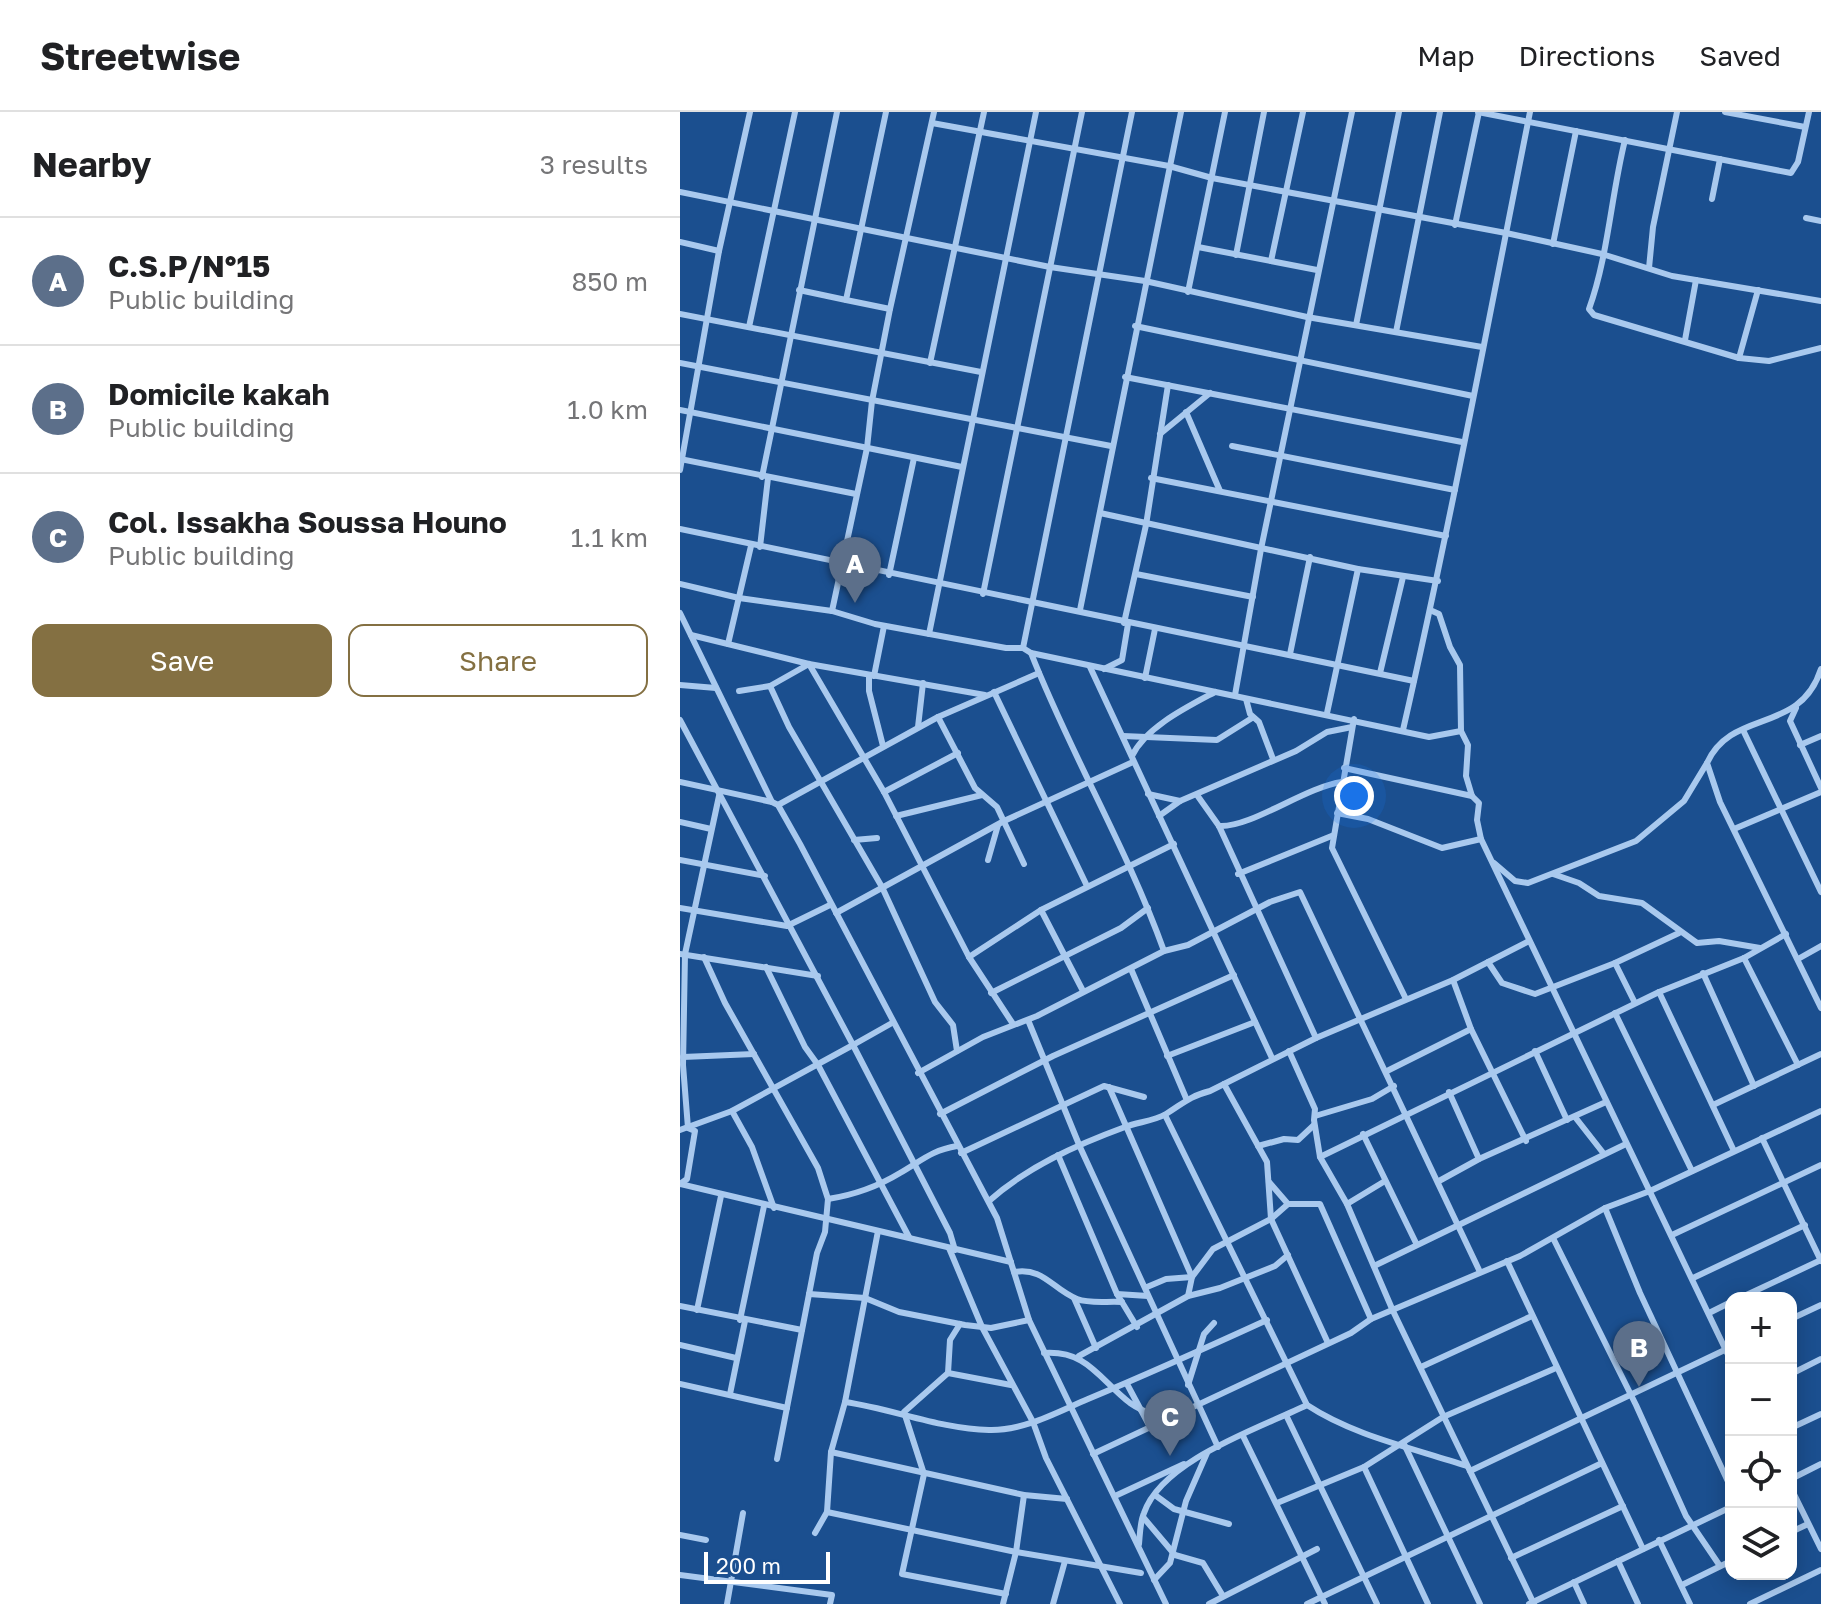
<!DOCTYPE html>
<html lang="en">
<head>
<meta charset="utf-8">
<style>
  :root { --surface:#fff; --page:#f6f6f6; --text:#202124; --muted:#757577; --line:#e0e0e0; --accent:#847042 }
  body { margin:0; font-family:"Golos Text",sans-serif; background:var(--page); color:var(--text) }
  .controls { position:absolute; right:24px; bottom:24px; display:grid; overflow:hidden; border-radius:16px; box-shadow:0 4px 20px #0003 }
  .controls button { width:72px; height:72px; display:grid; place-items:center; padding:0; border:0; border-bottom:2px solid var(--line); background:var(--surface); color:var(--text); font:40px sans-serif }
  .scale { position:absolute; left:24px; bottom:20px; width:126px; box-sizing:border-box; padding-left:8px; border:4px solid #fff; border-top:0; font-size:22px; line-height:28px; white-space:nowrap; color:#fff; -webkit-text-stroke:6px #1b4f8f; paint-order:stroke }
  .you { position:absolute; left:674px; top:684px; width:28px; height:28px; margin:-20px; border:6px solid #fff; border-radius:50%; background:#1a73e8; box-shadow:0 0 0 12px #1a73e833 }
  .badge { display:grid; place-items:center; width:52px; height:52px; border-radius:50%; background:var(--accent); color:#fff; font-size:26px; font-weight:700 }
  .pin { position:absolute; translate:-50% -66px; filter:drop-shadow(0 2px 4px #0008) }
  .pin::after { content:''; position:absolute; top:42px; width:28px; height:24px; background:inherit; clip-path:polygon(0 0,100% 0,50% 100%) }
  .list { margin:0; padding:0; list-style:none }
  h2 { display:flex; justify-content:space-between; align-items:center; height:104px; margin:0; padding:0 32px; font-size:34px }
  h2 small { font-size:26px; font-weight:400; color:var(--muted) }
  .list li { display:grid; grid-template-columns:52px 1fr auto; gap:24px; align-items:center; box-sizing:border-box; height:128px; padding:0 32px; border-top:2px solid var(--line) }
  .list b { display:block; font-size:30px; white-space:nowrap }
  .list p { margin:0; font-size:26px; white-space:nowrap; color:var(--muted) }
  .list em { font-size:26px; font-style:normal; color:var(--muted) }
  .actions { display:flex; gap:16px; padding:24px 32px }
  .actions a { flex:1; padding:18px 0; border:2px solid var(--accent); border-radius:16px; text-align:center; font-size:28px; color:var(--accent) }
  .actions .main { background:var(--accent); color:#fff }
  .icon { flex:none; width:44px; height:44px; fill:none; stroke:currentColor; stroke-width:2; stroke-linecap:round; stroke-linejoin:round }
  .map { position:relative; flex:none; width:1141px; height:1492px; overflow:hidden }
  header { display:flex; align-items:center; gap:48px; box-sizing:border-box; height:112px; padding:0 40px; background:var(--surface); border-bottom:2px solid var(--line) }
  header strong { font-size:38px }
  nav { display:flex; gap:44px; margin-inline-start:auto; font-size:28px }
  main { display:flex }
  aside { flex:1; background:var(--surface) }
  .map>svg:first-child { display:block }
  .lines { fill:none; stroke-linecap:round; stroke-linejoin:round }
  .minor { stroke:#a9c9ee; stroke-width:6 }
</style>
</head>
<body>
<header>
<strong>Streetwise</strong>
<nav><a>Map</a><a>Directions</a><a>Saved</a></nav>
</header>
<main>
<aside>
<h2>Nearby<small>3 results</small></h2>
<ul class="list">
<li><span class="badge" style="background:#5c6f8a">A</span><div><b>C.S.P/N°15</b><p>Public building</p></div><em>850 m</em></li>
<li><span class="badge" style="background:#5c6f8a">B</span><div><b>Domicile kakah</b><p>Public building</p></div><em>1.0 km</em></li>
<li><span class="badge" style="background:#5c6f8a">C</span><div><b>Col. Issakha Soussa Houno</b><p>Public building</p></div><em>1.1 km</em></li>
</ul>
<div class="actions"><a class="main">Save</a><a>Share</a></div>
</aside>
<div class="map">
<svg width="1141" height="1492" viewBox="0 0 1141 1492">
  <rect width="100%" height="100%" fill="#1b4f8f"/>
  <g class="lines">
    <g class="minor">
      <path d="M 206,0 L 166,188 L 210,197"/>
      <path d="M 798,0 L 1111,61 L 1118,50 L 1129,0"/>
      <path d="M 1045,0 L 1125,15"/>
      <path d="M 252,11 L 489,54 L 532,66 L 826,121 L 922,142 L 992,164 L 1141,189"/>
      <path d="M 945,28 C 931,84 928,145 909,197 L 914,203 L 1059,246 L 1089,249 L 1141,236"/>
      <path d="M 0,80 L 370,155 L 465,169 L 627,205 L 802,235"/>
      <path d="M 1032,87 L 1040,47"/>
      <path d="M 1126,106 L 1141,109"/>
      <path d="M 775,113 L 799,0"/>
      <path d="M 0,130 L 39,139"/>
      <path d="M 873,132 L 896,19"/>
      <path d="M 518,135 L 637,158"/>
      <path d="M 556,143 L 584,0"/>
      <path d="M 591,149 L 623,0"/>
      <path d="M 969,156 L 973,115 L 997,0"/>
      <path d="M 119,178 L 166,188"/>
      <path d="M 508,180 L 545,0"/>
      <path d="M 0,202 L 301,260"/>
      <path d="M 676,213 L 719,0"/>
      <path d="M 455,214 L 793,284"/>
      <path d="M 69,215 L 115,0"/>
      <path d="M 716,220 L 760,0"/>
      <path d="M 1005,228 L 1016,168"/>
      <path d="M 1059,246 L 1078,178"/>
      <path d="M 0,251 L 431,334"/>
      <path d="M 250,251 L 304,0"/>
      <path d="M 445,265 L 782,330"/>
      <path d="M 0,298 L 282,355"/>
      <path d="M 506,300 L 540,379"/>
      <path d="M 480,322 L 530,281"/>
      <path d="M 552,334 L 775,378"/>
      <path d="M 0,347 L 176,382"/>
      <path d="M 0,358 L 39,139 L 70,0"/>
      <path d="M 82,365 L 157,0"/>
      <path d="M 471,366 L 766,424"/>
      <path d="M 420,401 L 678,457 L 758,469"/>
      <path d="M 0,417 L 734,569"/>
      <path d="M 80,435 L 88,366"/>
      <path d="M 456,462 L 573,485"/>
      <path d="M 209,463 L 234,346"/>
      <path d="M 0,472 L 59,486 L 152,499 L 195,512 L 326,536 L 343,536 L 351,541 L 749,625 L 781,619"/>
      <path d="M 303,482 L 402,0"/>
      <path d="M 400,498 L 501,0"/>
      <path d="M 750,498 L 759,502 L 770,535 L 780,553 L 781,619 L 788,633 L 786,664 L 792,684 L 799,691 L 797,708 L 801,727 L 1051,1249"/>
      <path d="M 152,499 L 187,336 L 192,289 L 210,197 L 254,0"/>
      <path d="M 0,501 L 92,690 L 98,693 L 120,732 L 317,1106 L 349,1208 L 486,1492"/>
      <path d="M 444,511 L 466,413 L 488,273"/>
      <path d="M 249,522 L 356,0"/>
      <path d="M 11,523 L 129,552 L 305,583"/>
      <path d="M 48,532 L 71,434"/>
      <path d="M 343,536 L 452,0"/>
      <path d="M 351,541 C 391,643 447,736 484,839"/>
      <path d="M 610,542 L 630,445"/>
      <path d="M 410,555 L 592,946"/>
      <path d="M 424,557 L 442,548 L 448,512"/>
      <path d="M 1141,557 C 1120,623 1052,596 1027,651 L 1040,690 L 1141,896"/>
      <path d="M 700,561 L 723,465"/>
      <path d="M 189,563 L 189,579 L 203,634"/>
      <path d="M 194,564 L 204,514"/>
      <path d="M 465,566 L 475,517"/>
      <path d="M 0,573 L 36,576"/>
      <path d="M 90,574 L 109,615 L 202,775 L 255,890 L 273,913 L 277,939"/>
      <path d="M 59,579 L 90,574 L 129,552 L 204,680 L 289,845 L 333,912"/>
      <path d="M 314,580 L 407,774"/>
      <path d="M 555,583 L 581,437 L 672,0"/>
      <path d="M 566,587 L 570,602 L 579,610 L 593,647"/>
      <path d="M 1116,596 L 1110,609 L 1141,676"/>
      <path d="M 647,601 L 678,457"/>
      <path d="M 258,605 L 295,676 L 317,695 L 344,752"/>
      <path d="M 674,607 L 652,736 L 726,887"/>
      <path d="M 0,608 L 173,933 L 212,911"/>
      <path d="M 238,615 L 243,571"/>
      <path d="M 723,618 C 770,413 809,206 850,0"/>
      <path d="M 1063,618 L 1141,780"/>
      <path d="M 443,624 L 537,628 L 572,606"/>
      <path d="M 1120,633 L 1141,624"/>
      <path d="M 452,644 C 466,615 507,595 535,580"/>
      <path d="M 664,656 L 792,684"/>
      <path d="M 0,670 L 92,690"/>
      <path d="M 204,680 L 278,641"/>
      <path d="M 468,682 L 500,689"/>
      <path d="M 517,683 L 539,714 L 636,926"/>
      <path d="M 98,693 L 258,605 L 359,561"/>
      <path d="M 657,701 L 688,707 L 762,736 L 801,727"/>
      <path d="M 216,704 L 302,683"/>
      <path d="M 479,704 L 500,689 L 616,639 L 647,620 L 672,615"/>
      <path d="M 0,710 L 31,717"/>
      <path d="M 539,714 C 571,716 625,675 662,670"/>
      <path d="M 1054,717 L 1141,680"/>
      <path d="M 174,728 L 197,726"/>
      <path d="M 0,748 L 85,764"/>
      <path d="M 308,748 L 318,713"/>
      <path d="M 814,751 L 835,769 L 848,771 L 956,729 L 1004,689 L 1027,651"/>
      <path d="M 558,762 L 654,723"/>
      <path d="M 873,762 L 899,771 L 919,784 L 962,791 L 1017,831 L 1039,829 L 1080,836"/>
      <path d="M 0,796 L 107,814 L 150,793"/>
      <path d="M 361,798 L 403,879"/>
      <path d="M 156,801 L 324,709 L 453,650"/>
      <path d="M 0,842 L 138,864"/>
      <path d="M 24,845 L 45,891 L 138,1056 L 148,1087 L 145,1120 L 137,1141 L 97,1347"/>
      <path d="M 289,845 L 361,798 L 494,732"/>
      <path d="M 1064,846 L 1118,953"/>
      <path d="M 1118,847 L 1141,834"/>
      <path d="M 808,850 L 822,871 L 855,882 L 935,851 L 999,821"/>
      <path d="M 935,851 L 955,891"/>
      <path d="M 86,855 L 125,935 L 138,953 L 229,1125"/>
      <path d="M 451,857 L 506,986"/>
      <path d="M 1023,861 L 1074,974"/>
      <path d="M 773,868 L 791,917 L 846,1029"/>
      <path d="M 979,880 L 1054,1039"/>
      <path d="M 311,881 L 441,816 L 468,796"/>
      <path d="M 935,901 L 1012,1059"/>
      <path d="M 348,908 L 400,1035 L 538,1335"/>
      <path d="M 609,939 L 635,997 L 634,1008 L 640,1045 L 667,1092 L 713,1199 L 854,1492"/>
      <path d="M 855,939 L 887,1008"/>
      <path d="M 487,944 L 575,910"/>
      <path d="M 3,945 L 74,942"/>
      <path d="M 707,959 L 791,917"/>
      <path d="M 238,961 L 303,925 L 357,904 L 484,839 L 508,833 L 590,790 L 620,780 L 800,1160"/>
      <path d="M 544,972 L 587,1050 L 591,1107 L 648,1231"/>
      <path d="M 429,975 L 512,1165 L 508,1184"/>
      <path d="M 769,980 L 799,1047"/>
      <path d="M 1033,993 L 1141,942"/>
      <path d="M 52,999 L 72,1035 L 94,1096"/>
      <path d="M 260,1002 L 373,944 L 554,863"/>
      <path d="M 485,1003 L 627,1293 C 674,1324 733,1336 787,1354"/>
      <path d="M 635,1004 L 692,987 L 714,974"/>
      <path d="M 895,1005 L 924,1042"/>
      <path d="M 0,1018 L 52,999 L 173,933 L 270,1121 L 275,1138"/>
      <path d="M 683,1022 L 736,1131"/>
      <path d="M 1082,1026 L 1141,1149"/>
      <path d="M 578,1034 L 604,1027 L 618,1028 L 634,1013"/>
      <path d="M 281,1041 L 424,974 L 464,985"/>
      <path d="M 378,1043 L 437,1182 L 457,1215"/>
      <path d="M 640,1045 L 979,880 L 1064,846 L 1106,822"/>
      <path d="M 759,1069 L 799,1047 L 926,990"/>
      <path d="M 0,1072 L 7,1067 L 15,1019 L 8,1016 L 3,953 L 5,842 L 39,684"/>
      <path d="M 0,1072 L 331,1150"/>
      <path d="M 148,1087 C 174,1083 197,1075 220,1061 C 241,1049 252,1038 277,1034"/>
      <path d="M 309,1089 C 347,1055 396,1033 445,1015 C 458,1010 474,1009 486,1002 C 504,991 508,985 530,979 L 636,926 L 773,868 L 849,829"/>
      <path d="M 608,1092 L 640,1092 L 691,1207"/>
      <path d="M 667,1092 L 705,1069"/>
      <path d="M 925,1096 L 960,1181 L 1051,1376"/>
      <path d="M 992,1123 L 1141,1053"/>
      <path d="M 873,1126 L 956,1293 L 1006,1404 L 1040,1454"/>
      <path d="M 269,1136 L 302,1215 L 353,1310 L 366,1346 L 440,1492"/>
      <path d="M 827,1149 L 963,1437"/>
      <path d="M 694,1154 L 946,1032"/>
      <path d="M 334,1160 C 364,1155 372,1177 397,1187 C 410,1192 427,1189 442,1190"/>
      <path d="M 1013,1166 L 1125,1113"/>
      <path d="M 467,1175 L 486,1167 L 512,1165 L 533,1137 L 591,1107 L 608,1092 L 589,1070"/>
      <path d="M 129,1182 L 185,1186 L 219,1200 L 285,1213 L 311,1216 L 349,1208"/>
      <path d="M 437,1182 L 468,1184"/>
      <path d="M 394,1186 L 416,1236"/>
      <path d="M 1060,1186 L 1141,1148"/>
      <path d="M 0,1194 L 122,1218"/>
      <path d="M 17,1198 L 41,1084"/>
      <path d="M 1029,1201 L 1051,1190"/>
      <path d="M 1111,1207 L 1141,1193"/>
      <path d="M 60,1208 L 84,1094"/>
      <path d="M 280,1212 L 270,1228 L 268,1261 L 224,1300 L 244,1362 L 222,1462 L 326,1482"/>
      <path d="M 0,1233 L 56,1246"/>
      <path d="M 364,1241 C 407,1238 419,1267 450,1291 C 460,1298 473,1303 484,1308"/>
      <path d="M 399,1244 L 508,1184 L 540,1176 L 595,1154 L 608,1143"/>
      <path d="M 741,1255 L 852,1204"/>
      <path d="M 268,1261 L 331,1273"/>
      <path d="M 1111,1262 L 1141,1247"/>
      <path d="M 0,1272 L 107,1296"/>
      <path d="M 447,1272 L 470,1315"/>
      <path d="M 508,1273 L 524,1222 L 534,1211"/>
      <path d="M 50,1282 L 65,1209"/>
      <path d="M 165,1290 C 213,1297 261,1317 309,1318 C 344,1319 377,1300 408,1287 C 468,1262 528,1235 587,1208"/>
      <path d="M 606,1303 L 697,1492"/>
      <path d="M 1111,1316 L 1141,1302"/>
      <path d="M 563,1324 L 645,1492"/>
      <path d="M 724,1332 L 800,1492"/>
      <path d="M 151,1340 L 344,1383 L 387,1387"/>
      <path d="M 413,1342 L 671,1221 L 691,1207 L 840,1144 L 925,1096 L 970,1079 L 1141,999"/>
      <path d="M 684,1355 L 748,1492"/>
      <path d="M 790,1359 L 1051,1235"/>
      <path d="M 1111,1367 L 1141,1352"/>
      <path d="M 1111,1376 L 1141,1437"/>
      <path d="M 475,1383 L 494,1397 L 549,1412"/>
      <path d="M 435,1384 L 504,1352"/>
      <path d="M 597,1391 L 684,1355 L 763,1305 L 876,1256"/>
      <path d="M 147,1400 L 336,1440 L 461,1461"/>
      <path d="M 463,1405 L 495,1443 L 523,1451 L 543,1484"/>
      <path d="M 1111,1420 L 1128,1412"/>
      <path d="M 135,1421 L 147,1400 L 151,1340 L 165,1290 L 198,1119"/>
      <path d="M 0,1423 L 26,1428"/>
      <path d="M 979,1428 L 1010,1492"/>
      <path d="M 459,1432 C 460,1422 460,1410 464,1401 C 482,1348 580,1316 627,1293"/>
      <path d="M 831,1446 L 943,1394"/>
      <path d="M 938,1449 L 958,1492"/>
      <path d="M 0,1463 L 152,1483 L 150,1492"/>
      <path d="M 474,1468 L 490,1451 L 506,1389 L 527,1341"/>
      <path d="M 894,1470 L 904,1492"/>
      <path d="M 1002,1473 L 1051,1449"/>
      <path d="M 47,1492 L 63,1401"/>
      <path d="M 323,1492 L 336,1440 L 344,1383"/>
      <path d="M 373,1492 L 385,1449"/>
      <path d="M 529,1492 L 637,1437"/>
      <path d="M 627,1492 L 922,1351"/>
      <path d="M 849,1492 L 1051,1395"/>
      <path d="M 1070,1492 L 1141,1458"/>
    </g>
  </g>
</svg>
<div class="controls">
<button>+</button>
<button>−</button>
<button><svg class="icon" aria-label="locate" viewBox="0 0 24 24"><circle cx="12" cy="12" r="6"/><path d="M12 2v4M12 18v4M2 12h4M18 12h4"/></svg></button>
<button><svg class="icon" aria-label="layers" viewBox="0 0 24 24"><path d="M12 4l9 5-9 5-9-5zM3 14l9 5 9-5"/></svg></button>
</div>
<div class="scale">200 m</div>
<div class="you"></div>
<div class="pin badge" style="left:175px;top:491px;background:#5c6f8a">A</div>
<div class="pin badge" style="left:959px;top:1275px;background:#5c6f8a">B</div>
<div class="pin badge" style="left:490px;top:1344px;background:#5c6f8a">C</div>
</div>
</main>
</body>
</html>
